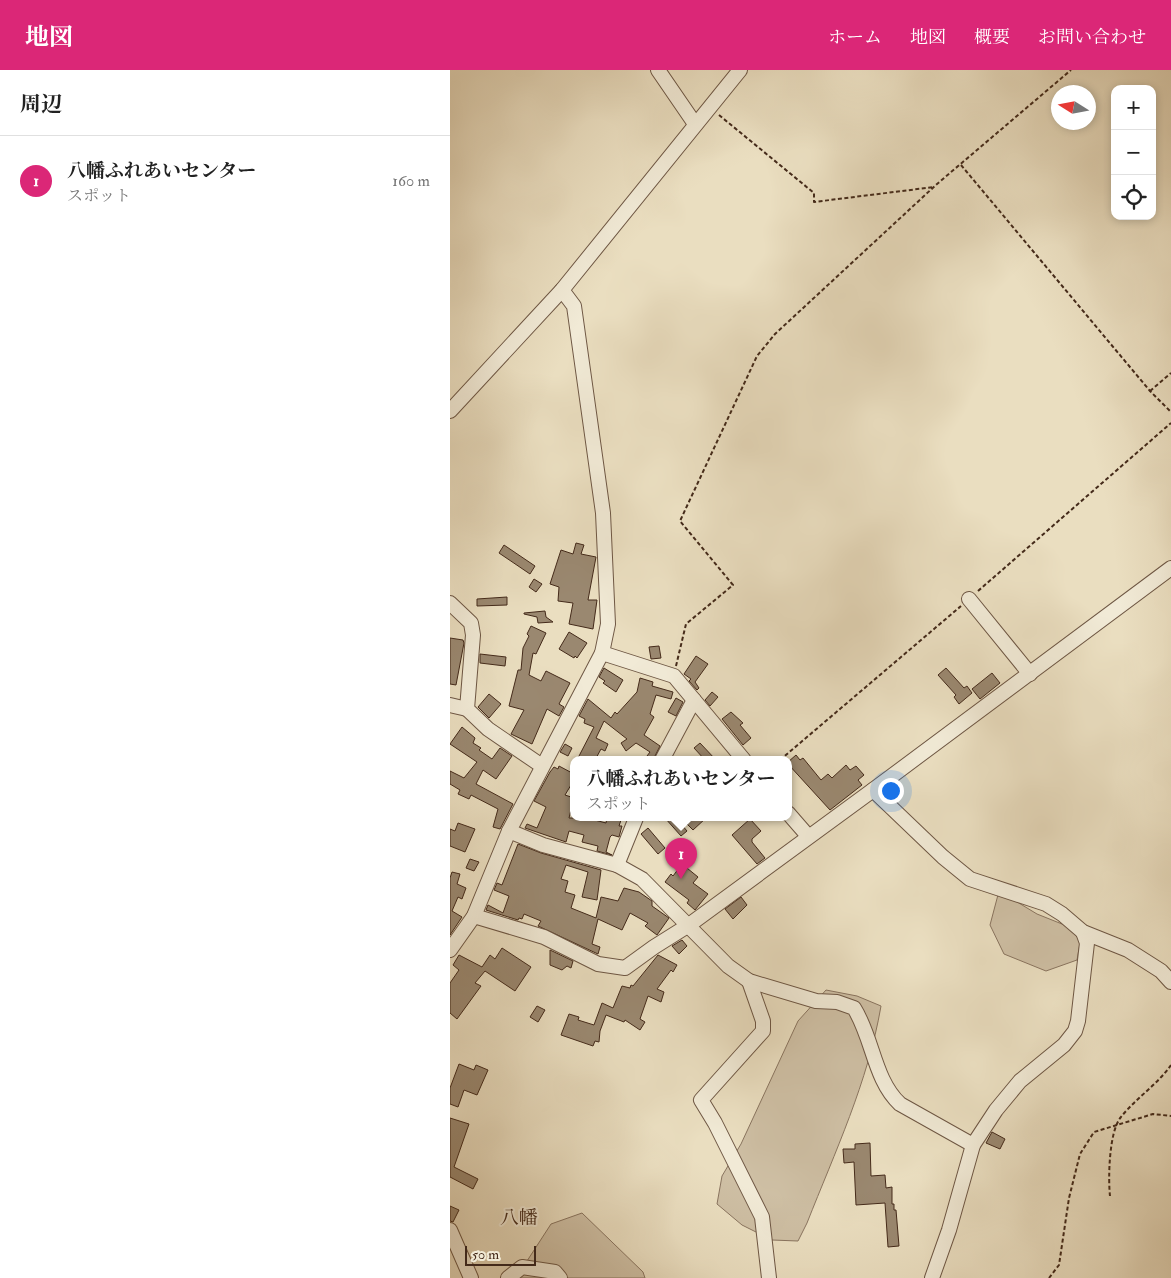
<!DOCTYPE html>
<html lang="ja">
<head>
<meta charset="utf-8">
<style>
  :root { --surface:#fff; --page:#f2f2f2; --text:#222; --muted:#767676; --line:#e0e0e0; --accent:#db2777 }
  body { margin:0; font-family:"IM FELL Double Pica","Noto Serif JP",serif; background:var(--page); color:var(--text) }
  .controls { position:absolute; right:15px; top:15px; display:grid; overflow:hidden; border-radius:10px; box-shadow:0 2px 8px #0003 }
  .controls button { width:45px; height:45px; display:grid; place-items:center; padding:0; border:0; border-bottom:1px solid var(--line); background:var(--surface); color:var(--text); font:25px sans-serif }
  .compass { position:absolute; left:601px; top:15px; width:45px; height:45px; border-radius:50%; background:var(--surface); box-shadow:0 2px 8px #0003; rotate:281deg }
  .scale { position:absolute; left:15px; bottom:12px; width:71px; box-sizing:border-box; padding-left:5px; border:2px solid #442a1a; border-top:0; font-size:14px; line-height:18px; white-space:nowrap; color:#442a1a; -webkit-text-stroke:4px #f1ead6; paint-order:stroke }
  .you { position:absolute; left:440px; top:720px; width:18px; height:18px; margin:-12px; border:4px solid #fff; border-radius:50%; background:#1a73e8; box-shadow:0 0 0 8px #1a73e833 }
  .badge { display:grid; place-items:center; width:32px; height:32px; border-radius:50%; background:var(--accent); color:#fff; font-size:16px; font-weight:700 }
  .pin { position:absolute; translate:-50% -41px; filter:drop-shadow(0 1px 2px #0008) }
  .pin::after { content:''; position:absolute; top:26px; width:18px; height:15px; background:inherit; clip-path:polygon(0 0,100% 0,50% 100%) }
  .popup { position:absolute; left:120px; top:686px; width:222px; height:65px; box-sizing:border-box; display:grid; place-content:center; border-radius:10px; background:var(--surface); filter:drop-shadow(0 1px 4px #0005); font-size:16px; white-space:nowrap; color:var(--muted) }
  .popup b { font-size:19px; color:var(--text) }
  .popup::after { content:''; position:absolute; left:50%; top:100%; margin-left:-10px; border:10px solid transparent; border-top-color:var(--surface) }
  .list { margin:0; padding:0; list-style:none }
  h2 { display:flex; justify-content:space-between; align-items:center; height:65px; margin:0; padding:0 20px; font-size:21px }
  h2 small { font-size:16px; font-weight:400; color:var(--muted) }
  .list li { display:grid; grid-template-columns:32px 1fr auto; gap:15px; align-items:center; box-sizing:border-box; height:90px; padding:0 20px; border-top:1px solid var(--line) }
  .list b { display:block; font-size:19px; white-space:nowrap }
  .list p { margin:0; font-size:16px; white-space:nowrap; color:var(--muted) }
  .list em { font-size:16px; font-style:normal; color:var(--muted) }
  .icon { flex:none; width:28px; height:28px; fill:none; stroke:currentColor; stroke-width:2; stroke-linecap:round; stroke-linejoin:round }
  .map { position:relative; flex:none; width:721px; height:1208px; overflow:hidden }
  header { display:flex; align-items:center; gap:30px; box-sizing:border-box; height:70px; padding:0 25px; background:var(--accent); color:#fff }
  header strong { font-size:24px }
  nav { display:flex; gap:28px; margin-inline-start:auto; font-size:18px }
  main { display:flex }
  aside { flex:1; background:var(--surface) }
  .map>svg:first-child { display:block }
  .green { fill:#cebfa4; stroke:#89745f }
  .building { fill:#9a8870; stroke:#442a1a }
  .lines { fill:none; stroke-linecap:round; stroke-linejoin:round }
  .minor-casing { stroke:#6e5744; stroke-width:16 }
  .path { stroke:#442a1a; stroke-width:2; stroke-dasharray:4 2.5; stroke-linecap:butt }
  .minor { stroke:#f1ead6; stroke-width:14 }
  .labels { text-anchor:middle; stroke-width:4; stroke-linejoin:round; paint-order:stroke }
  .neighbourhood-label { font-size:19px; fill:#442a1a; stroke:#f1ead6 }
</style>
</head>
<body>
<header>
<strong>地図</strong>
<nav><a>ホーム</a><a>地図</a><a>概要</a><a>お問い合わせ</a></nav>
</header>
<main>
<aside>
<h2>周辺<small></small></h2>
<ul class="list">
<li><span class="badge">1</span><div><b>八幡ふれあいセンター</b><p>スポット</p></div><em>160 m</em></li>
</ul>
</aside>
<div class="map">
<svg width="721" height="1208" viewBox="0 0 721 1208">
  <rect width="100%" height="100%" fill="#eadec0"/>
  <filter id="stains"><feTurbulence type="fractalNoise" baseFrequency=".004" numOctaves="4"/><feColorMatrix values="0 0 0 0 .2 0 0 0 0 .09 0 0 0 0 .02 0 0 0 .5 -.17"/></filter>
  <radialGradient id="worn" r=".72"><stop offset=".6" stop-color="#630" stop-opacity="0"/><stop offset="1" stop-color="#630" stop-opacity=".3"/></radialGradient>
  <g class="green">
    <path d="M 549,821 L 587,844 L 632,862 L 627,890 L 596,901 L 554,884 L 540,855 Z"/>
    <path d="M 376,920 L 407,926 L 431,936 C 418,1012 385,1082 357,1153 L 348,1171 L 322,1170 L 292,1155 L 267,1134 L 272,1106 L 291,1074 L 348,951 Z"/>
    <path d="M 132,1143 L 193,1202 L 195,1208 L 66,1208 L 101,1154 Z"/>
  </g>
  <g class="building">
    <path d="M 126,473 L 134,475 L 131,484 L 146,487 L 138,530 L 147,530 L 143,559 L 119,554 L 123,533 L 108,531 L 109,517 L 100,514 L 111,480 L 123,484 Z"/>
    <path d="M 54,475 L 85,496 L 80,504 L 49,483 Z"/>
    <path d="M 84,509 L 92,514 L 86,522 L 79,517 Z"/>
    <path d="M 57,527 L 57,535 L 27,536 L 27,529 Z"/>
    <path d="M 95,541 L 96,547 L 103,552 L 88,553 L 87,547 L 74,544 L 74,543 Z"/>
    <path d="M 81,556 L 96,563 L 86,584 L 83,583 L 79,605 L 91,611 L 96,601 L 120,613 L 109,634 L 114,637 L 109,646 L 97,639 L 82,674 L 61,664 L 74,640 L 59,636 L 68,600 L 71,600 L 73,578 L 79,566 L 77,564 Z"/>
    <path d="M 119,562 L 137,573 L 127,588 L 125,586 L 124,588 L 109,579 Z"/>
    <path d="M 0,568 L 13,570 L 14,573 L 6,615 L 0,614 Z"/>
    <path d="M 209,576 L 211,588 L 201,589 L 199,577 Z"/>
    <path d="M 30,584 L 56,587 L 55,596 L 30,593 Z"/>
    <path d="M 246,586 L 258,594 L 245,612 L 249,618 L 247,620 L 239,611 L 241,609 L 234,604 Z"/>
    <path d="M 154,598 L 173,610 L 166,622 L 153,613 L 155,611 L 149,607 Z"/>
    <path d="M 496,598 L 514,618 L 517,616 L 522,623 L 509,634 L 504,627 L 506,625 L 488,605 Z"/>
    <path d="M 542,603 L 550,613 L 530,629 L 522,619 Z"/>
    <path d="M 190,608 L 203,612 L 202,616 L 223,622 L 221,629 L 206,625 L 200,644 L 204,647 L 194,665 L 210,676 L 203,690 L 194,690 L 200,682 L 186,673 L 176,681 L 171,673 L 177,669 L 154,651 L 146,668 L 158,674 L 155,681 L 151,679 L 145,690 L 128,688 L 144,657 L 134,653 L 135,649 L 129,646 L 138,629 L 161,648 L 165,642 L 167,644 L 187,622 Z"/>
    <path d="M 262,622 L 268,627 L 260,636 L 255,630 Z"/>
    <path d="M 39,624 L 51,634 L 39,648 L 28,637 Z"/>
    <path d="M 226,628 L 233,632 L 226,646 L 218,642 Z"/>
    <path d="M 281,642 L 293,653 L 290,655 L 301,668 L 293,675 L 272,649 Z"/>
    <path d="M 12,657 L 25,668 L 23,673 L 31,678 L 29,680 L 42,689 L 50,678 L 62,686 L 46,709 L 33,700 L 26,714 L 63,734 L 50,759 L 43,757 L 48,739 L 21,725 L 19,729 L 8,724 L 10,720 L 0,714 L 0,701 L 14,708 L 27,692 L 0,674 Z"/>
    <path d="M 250,673 L 266,690 L 255,690 L 244,678 Z"/>
    <path d="M 115,674 L 122,678 L 118,686 L 110,682 Z"/>
    <path d="M 346,685 L 350,690 L 353,688 L 371,710 L 378,704 L 382,708 L 396,695 L 400,700 L 406,696 L 414,705 L 408,710 L 412,715 L 380,740 L 338,694 L 338,692 Z"/>
    <path d="M 109,696 L 124,704 L 124,710 L 115,725 L 124,728 L 119,748 L 137,748 L 156,753 L 157,748 L 171,750 L 169,756 L 172,756 L 169,767 L 162,765 L 160,767 L 156,782 L 162,785 L 147,781 L 148,776 L 132,772 L 134,765 L 119,761 L 116,772 L 75,758 L 77,754 L 87,758 L 96,737 L 84,731 L 100,702 L 104,697 L 108,699 Z"/>
    <path d="M 215,748 L 226,748 L 237,761 L 231,766 Z"/>
    <path d="M 241,748 L 256,748 L 243,760 L 236,753 Z"/>
    <path d="M 300,749 L 311,761 L 302,769 L 302,772 L 315,788 L 307,794 L 282,765 Z"/>
    <path d="M 8,753 L 25,759 L 15,782 L 0,776 L 0,759 L 5,761 Z"/>
    <path d="M 198,758 L 215,778 L 208,784 L 191,764 Z"/>
    <path d="M 68,774 L 91,783 L 151,800 L 147,830 L 132,827 L 138,802 L 116,795 L 111,809 L 118,811 L 115,822 L 125,825 L 121,838 L 146,848 L 151,827 L 168,831 L 174,818 L 189,822 L 202,831 L 202,836 L 219,848 L 207,865 L 195,856 L 198,853 L 180,843 L 172,860 L 148,849 L 142,874 L 150,877 L 148,884 L 88,856 L 91,851 L 74,844 L 72,849 L 69,848 L 68,850 L 36,840 L 38,835 L 53,843 L 59,826 L 44,820 L 47,813 L 52,815 Z"/>
    <path d="M 20,789 L 29,792 L 24,801 L 16,798 Z"/>
    <path d="M 232,794 L 248,807 L 243,813 L 258,824 L 245,840 L 237,833 L 239,830 L 215,812 L 221,804 L 223,806 Z"/>
    <path d="M 2,802 L 10,804 L 7,814 L 16,818 L 12,829 L 8,827 L 2,841 L 12,847 L 0,865 L 0,808 Z"/>
    <path d="M 291,827 L 297,835 L 283,849 L 275,839 Z"/>
    <path d="M 232,870 L 237,876 L 229,884 L 222,876 Z"/>
    <path d="M 52,878 L 81,897 L 65,921 L 35,901 L 25,913 L 31,916 L 7,949 L 0,943 L 0,913 L 9,900 L 3,895 L 9,885 L 32,897 L 40,885 L 45,889 Z"/>
    <path d="M 100,880 L 123,891 L 121,898 L 117,896 L 112,900 L 100,895 Z"/>
    <path d="M 208,885 L 227,895 L 223,902 L 221,900 L 207,919 L 214,922 L 211,932 L 198,926 L 190,949 L 195,952 L 190,960 L 175,950 L 174,952 L 156,945 L 150,961 L 149,972 L 145,971 L 143,976 L 111,965 L 119,944 L 129,947 L 128,950 L 144,955 L 152,933 L 163,938 L 172,916 L 180,918 L 181,915 L 183,916 Z"/>
    <path d="M 87,936 L 95,940 L 88,952 L 80,947 Z"/>
    <path d="M 9,994 L 24,1000 L 26,995 L 38,1000 L 27,1025 L 14,1020 L 8,1037 L 0,1034 L 0,1018 Z"/>
    <path d="M 0,1048 L 19,1054 L 4,1097 L 28,1109 L 23,1119 L 0,1107 Z"/>
    <path d="M 542,1062 L 555,1069 L 550,1079 L 536,1073 Z"/>
    <path d="M 420,1073 L 421,1106 L 435,1105 L 436,1118 L 442,1117 L 442,1134 L 444,1134 L 444,1140 L 446,1140 L 449,1176 L 438,1177 L 435,1133 L 406,1135 L 404,1092 L 394,1093 L 393,1079 L 405,1079 L 405,1074 Z"/>
    <path d="M 0,1136 L 9,1140 L 3,1152 L 0,1151 Z"/>
  </g>
  <g class="lines">
    <defs>
      <g id="minor">
        <path d="M 208,0 L 245,54"/>
        <path d="M 0,341 L 112,220 L 290,0"/>
        <path d="M 519,529 L 580,604"/>
        <path d="M 0,533 L 21,553 L 23,565 L 17,639 L 38,659 L 92,696"/>
        <path d="M 152,583 L 224,606 L 294,690"/>
        <path d="M 0,635 L 17,639"/>
        <path d="M 212,690 L 244,630"/>
        <path d="M 423,720 L 493,787 L 520,809 L 596,834 L 612,844 L 633,862 L 678,880 L 711,901 L 721,912"/>
        <path d="M 338,743 L 358,766"/>
        <path d="M 59,761 L 93,775 L 167,795 L 192,809 L 278,896 L 299,911 L 366,931 L 387,932 L 404,938 C 423,968 424,1010 450,1034 L 523,1075"/>
        <path d="M 167,795 L 186,748"/>
        <path d="M 24,846 L 94,867 L 148,894 L 175,898 L 204,877 L 239,855 L 423,720 L 721,498"/>
        <path d="M 0,880 L 24,846 L 59,761 L 152,583 L 158,554 L 153,443 L 124,236 L 112,220"/>
        <path d="M 299,911 L 313,951 L 313,961 L 251,1030 L 265,1053 L 312,1147 L 319,1208"/>
        <path d="M 0,1160 L 21,1208"/>
        <path d="M 58,1208 L 72,1197 L 105,1202 L 110,1208"/>
        <path d="M 482,1208 L 499,1160 L 523,1075 L 546,1040 L 570,1011 L 614,975 L 625,961 L 628,951 L 637,873 L 633,862"/>
      </g>
    </defs>
    <use href="#minor" class="minor-casing"/>
    <g class="path">
      <path d="M 269,45 L 364,123 L 364,132 L 484,117"/>
      <path d="M 511,95 L 700,321 L 721,342"/>
      <path d="M 700,321 L 721,303"/>
      <path d="M 528,521 L 721,353"/>
      <path d="M 226,596 L 236,554 L 283,515 L 230,451 L 307,286 L 325,264 L 487,114 L 621,0"/>
      <path d="M 330,690 L 511,536"/>
      <path d="M 660,1126 C 658,1108 659,1061 671,1047 C 686,1028 707,1015 721,995"/>
      <path d="M 599,1208 L 609,1195 L 619,1128 L 630,1084 L 644,1062 L 703,1044 L 721,1046"/>
    </g>
    <use href="#minor" class="minor"/>
  </g>
  <g class="labels">
    <g class="neighbourhood-label">
      <text x="69" y="1154">八幡</text>
    </g>
  </g>
  <rect width="100%" height="100%" filter="url(#stains)"/>
  <rect width="100%" height="100%" fill="url(#worn)"/>
</svg>
<div class="controls">
<button>+</button>
<button>−</button>
<button><svg class="icon" aria-label="locate" viewBox="0 0 24 24"><circle cx="12" cy="12" r="6"/><path d="M12 2v4M12 18v4M2 12h4M18 12h4"/></svg></button>
</div>
<svg class="compass" viewBox="-18 -18 36 36"><path d="M0-13l5 13h-10z" fill="#e53935"/><path d="M0 13l5-13h-10z" fill="#767676"/></svg>
<div class="scale">50 m</div>
<div class="you"></div>
<div class="pin badge" style="left:231px;top:809px">1</div>
<div class="popup"><b>八幡ふれあいセンター</b>スポット</div>
</div>
</main>
</body>
</html>
